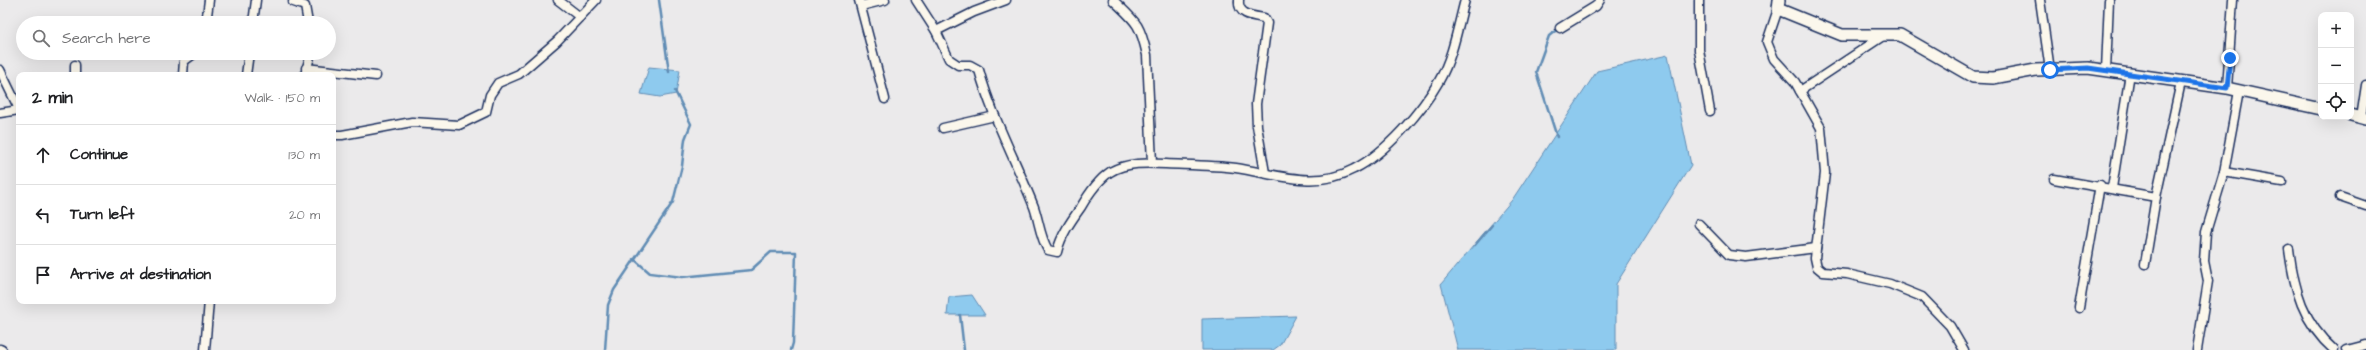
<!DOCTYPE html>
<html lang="en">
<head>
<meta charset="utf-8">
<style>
  :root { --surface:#fff; --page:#f2f2f2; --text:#202124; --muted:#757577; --line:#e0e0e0 }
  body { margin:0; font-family:"Architects Daughter",sans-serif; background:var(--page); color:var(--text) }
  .controls { position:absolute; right:12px; top:12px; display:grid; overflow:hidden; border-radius:8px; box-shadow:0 4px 16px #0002 }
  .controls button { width:36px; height:36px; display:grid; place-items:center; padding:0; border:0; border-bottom:1px solid var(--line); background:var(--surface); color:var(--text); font:20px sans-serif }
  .stop { position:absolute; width:12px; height:12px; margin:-9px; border:3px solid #1a73e8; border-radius:50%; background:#fff }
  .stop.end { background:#1a73e8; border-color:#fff; box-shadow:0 1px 4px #0008 }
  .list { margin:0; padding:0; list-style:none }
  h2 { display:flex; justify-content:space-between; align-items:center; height:52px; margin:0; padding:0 16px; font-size:17px }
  h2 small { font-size:13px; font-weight:400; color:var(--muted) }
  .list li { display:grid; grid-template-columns:26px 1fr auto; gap:12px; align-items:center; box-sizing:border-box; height:60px; padding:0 16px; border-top:1px solid var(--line) }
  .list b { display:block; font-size:15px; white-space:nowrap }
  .list em { font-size:13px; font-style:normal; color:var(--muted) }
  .icon { flex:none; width:22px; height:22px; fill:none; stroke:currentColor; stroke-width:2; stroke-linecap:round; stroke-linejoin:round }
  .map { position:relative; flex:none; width:2366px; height:350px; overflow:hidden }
  .search { position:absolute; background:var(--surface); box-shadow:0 4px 16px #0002; left:16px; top:16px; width:320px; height:44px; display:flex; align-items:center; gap:10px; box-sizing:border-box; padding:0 14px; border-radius:22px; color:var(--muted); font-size:15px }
  .panel { position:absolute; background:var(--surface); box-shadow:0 4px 16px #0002; left:16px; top:72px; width:320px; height:232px; border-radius:8px }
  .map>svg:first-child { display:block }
  .water { fill:#8ecaee; stroke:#608cb4 }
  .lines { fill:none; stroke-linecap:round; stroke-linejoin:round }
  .stream { stroke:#608cb4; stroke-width:2.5 }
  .street-casing { stroke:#1b2f5e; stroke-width:11 }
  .secondary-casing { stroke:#1b2f5e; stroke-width:14 }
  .street { stroke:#fbf7ec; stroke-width:8 }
  .secondary { stroke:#fbf7ec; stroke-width:11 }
  .route { stroke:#1a73e8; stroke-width:5 }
</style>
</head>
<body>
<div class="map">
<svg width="2366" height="350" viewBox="0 0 2366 350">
  <rect width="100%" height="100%" fill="#ebeaeb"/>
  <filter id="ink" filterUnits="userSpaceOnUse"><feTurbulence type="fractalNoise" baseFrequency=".025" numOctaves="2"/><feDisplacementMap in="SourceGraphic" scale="8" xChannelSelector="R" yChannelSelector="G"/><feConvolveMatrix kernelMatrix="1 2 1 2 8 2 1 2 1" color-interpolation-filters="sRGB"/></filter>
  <g filter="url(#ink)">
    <g class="water">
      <path d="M 1668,55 L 1691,165 L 1616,284 L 1616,350 L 1458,350 L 1441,284 L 1512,200 L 1597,71 Z"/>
      <path d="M 649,67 L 680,70 L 676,94 L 660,97 L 641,94 Z"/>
      <path d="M 972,295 L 985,315 L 947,315 L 949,297 Z"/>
      <path d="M 1296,316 L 1280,345 L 1273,350 L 1202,350 L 1202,319 Z"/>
    </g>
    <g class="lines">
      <g class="stream">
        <path d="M 659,0 L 669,72"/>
        <path d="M 1557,137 L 1536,72 L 1549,36 L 1559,28"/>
        <path d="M 1475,245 L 1492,225"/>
        <path d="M 634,259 L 650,273 L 682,277 L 751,270 L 771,252 L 796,252 L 793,343 L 791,350"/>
        <path d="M 960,315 L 964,350"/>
        <path d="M 605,350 L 608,305 L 614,290 L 673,202 L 682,166 L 685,139 L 691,124 L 675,91"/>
      </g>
      <defs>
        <g id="street">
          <path d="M 558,0 L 580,17"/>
          <path d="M 859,0 L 885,99"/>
          <path d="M 916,0 L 936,31 L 949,59 L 958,65 L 970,65 L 979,70 C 992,117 1016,161 1034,207 C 1039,221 1040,237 1048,250 L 1057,252 C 1061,235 1071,221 1081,207 C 1088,195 1098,180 1110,172 C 1127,162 1147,163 1166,164 C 1189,165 1213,165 1236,168 C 1276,174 1315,190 1354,169 C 1386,153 1422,111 1439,81 C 1453,57 1458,26 1465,0"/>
          <path d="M 1113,0 C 1136,22 1140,23 1147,55 L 1152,163"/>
          <path d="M 1239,0 C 1237,15 1253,16 1264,18 L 1267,23 L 1256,104 L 1257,126 L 1265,173"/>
          <path d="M 1699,0 L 1699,50 L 1710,111"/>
          <path d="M 2040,0 L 2050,70"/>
          <path d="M 293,2 L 305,6 L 308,23"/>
          <path d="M 861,6 L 885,0"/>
          <path d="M 1778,9 L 1767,42 L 1774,59 L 1795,82 L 1821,128 L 1825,173 L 1815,258 L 1817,267 L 1823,272 L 1847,274 L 1890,284 L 1922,297 L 1950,326 L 1964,350"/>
          <path d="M 206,23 L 209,0"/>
          <path d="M 253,23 L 256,0"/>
          <path d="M 1560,28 L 1596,6 L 1600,0"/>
          <path d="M 936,31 L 974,12 L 1006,0"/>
          <path d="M 306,68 L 376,76"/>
          <path d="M 0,70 L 19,109"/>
          <path d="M 2106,70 L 2109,0"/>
          <path d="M 75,75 L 75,65"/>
          <path d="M 183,75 L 184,61 L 195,53"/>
          <path d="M 246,75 L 249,53"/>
          <path d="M 305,75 L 311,53"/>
          <path d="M 2227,88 L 2233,0"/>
          <path d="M 1800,91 L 1883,36"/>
          <path d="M 2239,91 L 2224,172 L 2282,182"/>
          <path d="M 0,113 L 19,110"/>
          <path d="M 2361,118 L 2366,85"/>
          <path d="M 943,128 L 995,116"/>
          <path d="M 333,135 L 342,135 L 412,122 L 459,125 L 486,112 L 490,95 L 498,83 L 519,74 L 557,41 L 596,0"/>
          <path d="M 2054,179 L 2156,197"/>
          <path d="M 2112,188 L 2130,73"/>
          <path d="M 2340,197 L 2366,206"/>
          <path d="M 1699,224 L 1729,255 L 1746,257 L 1816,248"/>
          <path d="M 2289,249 C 2294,289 2303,323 2334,350"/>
          <path d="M 2145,264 L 2156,197 L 2181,82"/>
          <path d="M 2079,308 L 2100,185"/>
          <path d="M 0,349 L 2,350"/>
          <path d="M 205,350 L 209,301"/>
          <path d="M 2197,350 L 2208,281 L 2204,261 L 2206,232 L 2224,172"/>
          <path d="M 2347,350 L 2366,345"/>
        </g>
        <g id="secondary">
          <path d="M 1779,0 L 1778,9 L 1842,35 L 1900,35 L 1973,77 L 1993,78 L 2036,70 L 2088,68 L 2227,88 L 2321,109"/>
          <path d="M 2351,115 L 2366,119"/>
        </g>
      </defs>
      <use href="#street" class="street-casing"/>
      <use href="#secondary" class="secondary-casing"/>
      <use href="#street" class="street"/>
      <use href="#secondary" class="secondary"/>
    </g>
  </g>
  <g class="lines" filter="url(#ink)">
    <path class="route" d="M 2050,70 L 2088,68 L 2227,88 L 2230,58"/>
  </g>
</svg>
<div class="controls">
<button>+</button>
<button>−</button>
<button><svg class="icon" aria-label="locate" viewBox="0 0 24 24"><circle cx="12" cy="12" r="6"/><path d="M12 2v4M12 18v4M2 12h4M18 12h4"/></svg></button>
</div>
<div class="stop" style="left:2050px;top:70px"></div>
<div class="stop end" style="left:2230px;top:58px"></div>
<div class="search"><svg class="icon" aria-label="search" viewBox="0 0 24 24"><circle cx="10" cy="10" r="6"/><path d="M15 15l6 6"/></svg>Search here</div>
<section class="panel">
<h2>2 min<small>Walk · 150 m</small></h2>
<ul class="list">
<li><svg class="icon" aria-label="ahead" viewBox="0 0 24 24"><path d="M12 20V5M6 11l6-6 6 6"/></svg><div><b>Continue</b></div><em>130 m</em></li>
<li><svg class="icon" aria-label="left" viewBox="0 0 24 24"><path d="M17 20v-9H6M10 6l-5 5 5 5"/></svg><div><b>Turn left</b></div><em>20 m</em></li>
<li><svg class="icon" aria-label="arrive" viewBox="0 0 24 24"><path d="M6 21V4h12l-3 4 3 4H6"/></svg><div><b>Arrive at destination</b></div></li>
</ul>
</section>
</div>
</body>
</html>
